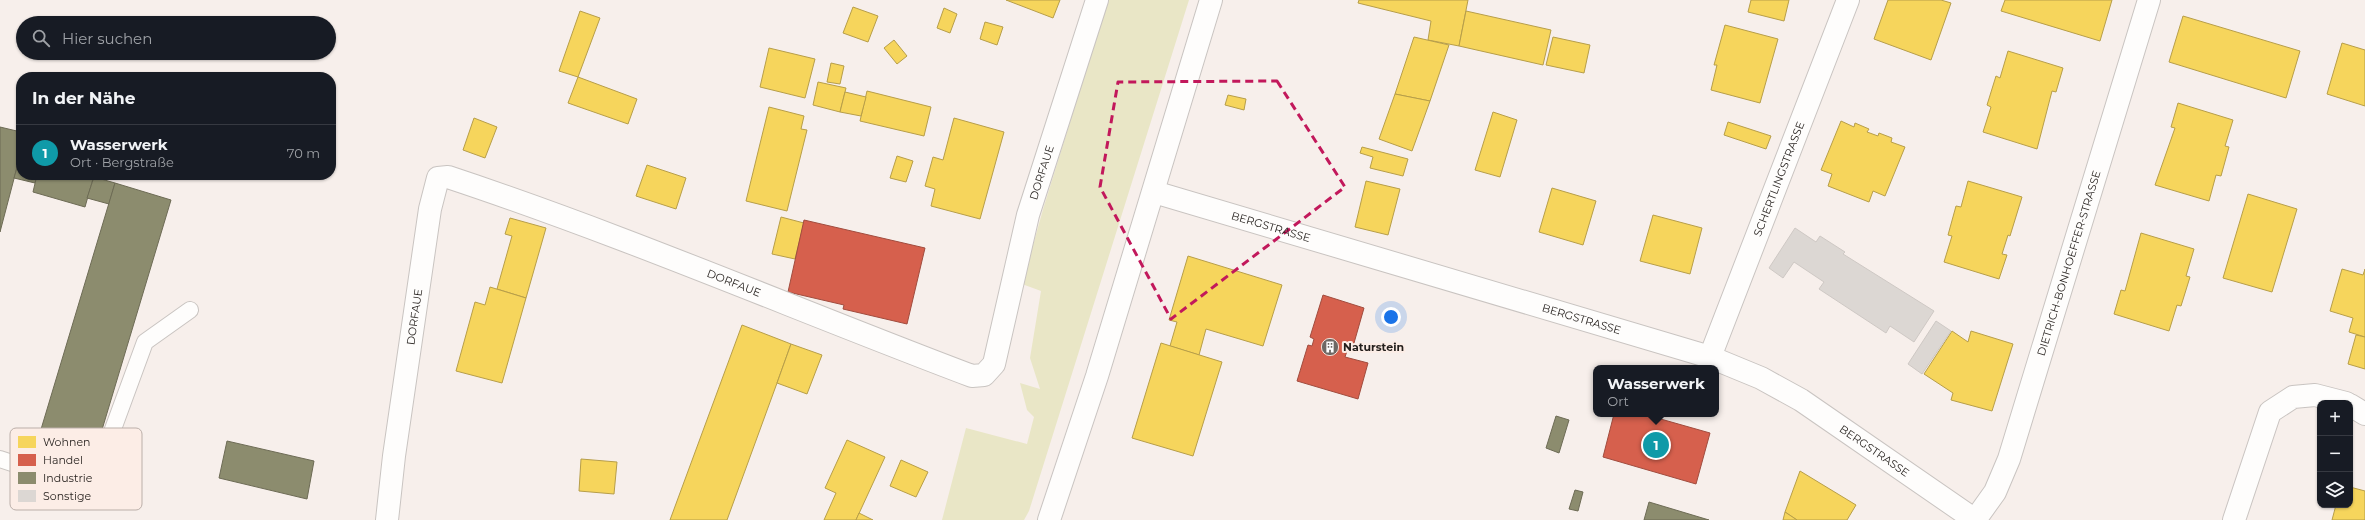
<!DOCTYPE html>
<html lang="de">
<head>
<meta charset="utf-8">
<style>
  :root { --surface:#171b24; --page:#242831; --text:#f1f3f6; --muted:#9ea1a6; --line:#363941; --accent:#7c3aed }
  body { margin:0; font-family:Montserrat,sans-serif; background:var(--page); color:var(--text) }
  .controls { position:absolute; right:12px; bottom:12px; display:grid; overflow:hidden; border-radius:8px; box-shadow:0 1px 3px #0004 }
  .controls button { width:36px; height:36px; display:grid; place-items:center; padding:0; border:0; border-bottom:1px solid var(--line); background:var(--surface); color:var(--text); font:20px sans-serif }
  .you { position:absolute; left:1391px; top:317px; width:14px; height:14px; margin:-10px; border:3px solid #fff; border-radius:50%; background:#1a73e8; box-shadow:0 0 0 6px #1a73e833 }
  .badge { display:grid; place-items:center; width:26px; height:26px; border-radius:50%; background:var(--accent); color:#fff; font-size:13px; font-weight:700 }
  .pin { position:absolute; translate:-50% -50%; border:2px solid #fff; box-shadow:0 1px 4px #0006 }
  .popup { position:absolute; left:1593px; top:365px; width:126px; height:52px; box-sizing:border-box; display:grid; place-content:center; border-radius:8px; background:var(--surface); filter:drop-shadow(0 1px 3px #0005); font-size:13px; white-space:nowrap; color:var(--muted) }
  .popup b { font-size:15px; color:var(--text) }
  .popup::after { content:''; position:absolute; left:50%; top:100%; margin-left:-8px; border:8px solid transparent; border-top-color:var(--surface) }
  .list { margin:0; padding:0; list-style:none }
  h2 { display:flex; justify-content:space-between; align-items:center; height:52px; margin:0; padding:0 16px; font-size:17px }
  h2 small { font-size:13px; font-weight:400; color:var(--muted) }
  .list li { display:grid; grid-template-columns:26px 1fr auto; gap:12px; align-items:center; box-sizing:border-box; height:56px; padding:0 16px; border-top:1px solid var(--line) }
  .list b { display:block; font-size:15px; white-space:nowrap }
  .list p { margin:0; font-size:13px; white-space:nowrap; color:var(--muted) }
  .list em { font-size:13px; font-style:normal; color:var(--muted) }
  .icon { flex:none; width:22px; height:22px; fill:none; stroke:currentColor; stroke-width:2; stroke-linecap:round; stroke-linejoin:round }
  .map { position:relative; flex:none; width:2365px; height:520px; overflow:hidden }
  .search { position:absolute; background:var(--surface); box-shadow:0 1px 3px #0004; left:16px; top:16px; width:320px; height:44px; display:flex; align-items:center; gap:10px; box-sizing:border-box; padding:0 14px; border-radius:22px; color:var(--muted); font-size:15px }
  .panel { position:absolute; background:var(--surface); box-shadow:0 1px 3px #0004; left:16px; top:72px; width:320px; height:108px; border-radius:16px }
  .map>svg:first-child { display:block }
  .green { fill:#e9e6c6 }
  .homes { fill:#f6d55c; stroke:#b79e49 }
  .shops { fill:#d6604d; stroke:#a14c3e }
  .industry { fill:#8c8c6e; stroke:#6d6b55 }
  .building { fill:#dcd7d3; stroke:#cec8c4 }
  .lines { fill:none; stroke-linecap:round; stroke-linejoin:round }
  .service-casing { stroke:#c9c4c1; stroke-width:18 }
  .minor-casing { stroke:#c9c4c1; stroke-width:24 }
  .tertiary-casing { stroke:#c9c4c1; stroke-width:24 }
  .service { stroke:#fefdfc; stroke-width:16 }
  .minor { stroke:#fefdfc; stroke-width:22 }
  .tertiary { stroke:#fefdfc; stroke-width:22 }
  .marked { fill:none; stroke:#c2185b; stroke-width:3; stroke-dasharray:8 5; stroke-linejoin:round }
  .labels { text-anchor:middle; stroke-width:4; stroke-linejoin:round; paint-order:stroke }
  .street-label { font-size:11px; fill:#241f1c; stroke:#fcede6 }
  .poi-label { font-size:11px; font-weight:bold; fill:#241f1c; stroke:#fcede6; text-anchor:start }
  .key { fill:#fcede6; stroke:#bbafa9; stroke-width:1 }
  .key-label { font-size:11px; fill:#241f1c }
</style>
</head>
<body>
<div class="map">
<svg width="2365" height="520" viewBox="0 0 2365 520">
  <rect width="100%" height="100%" fill="#f7efeb"/>
  <path class="green" d="M 1108,0 L 1189,0 L 1029,511 L 1024,520 L 942,520 L 966,428 L 1027,444 L 1034,417 L 1027,410 L 1020,383 L 1040,389 L 1030,358 L 1041,291 L 1022,284 L 1044,206 Z"/>
  <g class="homes">
    <path d="M 1006,0 L 1060,0 L 1053,18 Z"/>
    <path d="M 1359,0 L 1468,0 L 1459,46 L 1428,40 L 1431,21 L 1358,3 Z"/>
    <path d="M 1751,0 L 1789,0 L 1784,21 L 1748,12 Z"/>
    <path d="M 1888,0 L 1941,0 L 1951,3 L 1931,60 L 1874,39 Z"/>
    <path d="M 2005,0 L 2112,0 L 2100,41 L 2001,11 Z"/>
    <path d="M 853,7 L 878,16 L 868,42 L 843,33 Z"/>
    <path d="M 944,8 L 957,14 L 950,33 L 937,28 Z"/>
    <path d="M 580,11 L 600,18 L 578,77 L 559,71 Z"/>
    <path d="M 1466,11 L 1551,30 L 1543,65 L 1459,46 Z"/>
    <path d="M 2183,16 L 2300,51 L 2286,98 L 2169,62 Z"/>
    <path d="M 985,22 L 1003,27 L 997,45 L 980,39 Z"/>
    <path d="M 1725,25 L 1778,39 L 1760,103 L 1711,90 L 1717,65 L 1714,65 Z"/>
    <path d="M 1414,37 L 1449,45 L 1430,101 L 1395,94 Z"/>
    <path d="M 1553,37 L 1590,45 L 1584,73 L 1546,65 Z"/>
    <path d="M 894,40 L 907,56 L 897,64 L 884,48 Z"/>
    <path d="M 2342,43 L 2365,50 L 2365,106 L 2327,94 Z"/>
    <path d="M 769,48 L 815,59 L 805,98 L 760,87 Z"/>
    <path d="M 2008,51 L 2063,68 L 2056,92 L 2052,91 L 2037,149 L 1983,132 L 1991,107 L 1987,105 L 1996,76 L 2000,78 Z"/>
    <path d="M 831,63 L 844,66 L 840,84 L 827,82 Z"/>
    <path d="M 578,77 L 637,99 L 628,124 L 568,103 Z"/>
    <path d="M 818,82 L 846,88 L 840,112 L 813,105 Z"/>
    <path d="M 867,91 L 931,107 L 924,136 L 860,121 Z"/>
    <path d="M 845,92 L 866,97 L 861,116 L 840,112 Z"/>
    <path d="M 1395,94 L 1430,101 L 1412,151 L 1379,139 Z"/>
    <path d="M 1228,95 L 1246,99 L 1244,110 L 1225,105 Z"/>
    <path d="M 2178,103 L 2233,120 L 2225,146 L 2229,147 L 2221,176 L 2216,175 L 2209,201 L 2155,185 L 2175,128 L 2171,127 Z"/>
    <path d="M 769,107 L 804,116 L 801,129 L 807,130 L 787,211 L 746,201 Z"/>
    <path d="M 1493,112 L 1517,120 L 1500,177 L 1475,170 Z"/>
    <path d="M 474,118 L 497,127 L 485,158 L 463,150 Z"/>
    <path d="M 954,118 L 1004,132 L 980,219 L 931,206 L 935,189 L 925,186 L 933,157 L 943,160 Z"/>
    <path d="M 1841,121 L 1854,127 L 1855,123 L 1869,129 L 1867,132 L 1878,136 L 1879,133 L 1892,138 L 1891,142 L 1905,147 L 1885,196 L 1873,191 L 1869,202 L 1828,186 L 1832,174 L 1821,170 Z"/>
    <path d="M 1728,122 L 1771,136 L 1766,149 L 1724,135 Z"/>
    <path d="M 1362,147 L 1408,159 L 1403,176 L 1370,168 L 1373,157 L 1360,153 Z"/>
    <path d="M 897,156 L 913,161 L 906,182 L 890,178 Z"/>
    <path d="M 647,165 L 686,178 L 676,209 L 636,196 Z"/>
    <path d="M 1366,181 L 1400,189 L 1388,235 L 1355,227 Z"/>
    <path d="M 1968,181 L 2022,197 L 2010,236 L 2008,235 L 2002,254 L 2007,255 L 1999,279 L 1944,262 L 1952,236 L 1948,235 L 1956,206 L 1961,207 Z"/>
    <path d="M 1552,188 L 1596,201 L 1583,245 L 1539,232 Z"/>
    <path d="M 2248,194 L 2297,209 L 2272,292 L 2223,278 Z"/>
    <path d="M 1653,215 L 1702,228 L 1690,274 L 1640,261 Z"/>
    <path d="M 781,217 L 804,223 L 795,259 L 772,254 Z"/>
    <path d="M 510,218 L 546,228 L 526,298 L 497,289 L 512,236 L 505,234 Z"/>
    <path d="M 2141,233 L 2194,249 L 2186,276 L 2190,277 L 2181,306 L 2177,305 L 2169,331 L 2114,314 L 2121,290 L 2125,291 Z"/>
    <path d="M 1188,256 L 1282,285 L 1263,346 L 1206,329 L 1199,355 L 1170,346 L 1177,322 L 1169,320 Z"/>
    <path d="M 2342,269 L 2363,275 L 2365,269 L 2365,337 L 2349,332 L 2353,318 L 2330,311 Z"/>
    <path d="M 490,287 L 526,298 L 502,383 L 456,371 L 475,302 L 485,305 Z"/>
    <path d="M 742,325 L 791,344 L 777,383 L 727,520 L 670,520 Z"/>
    <path d="M 1952,331 L 1968,342 L 1971,331 L 2013,344 L 1992,411 L 1951,400 L 1953,393 L 1924,374 Z"/>
    <path d="M 2356,335 L 2365,337 L 2365,369 L 2348,364 Z"/>
    <path d="M 1161,343 L 1222,362 L 1193,456 L 1132,438 Z"/>
    <path d="M 791,344 L 822,355 L 807,394 L 777,383 Z"/>
    <path d="M 847,440 L 885,457 L 856,520 L 824,520 L 836,493 L 825,488 Z"/>
    <path d="M 581,459 L 617,462 L 614,494 L 579,491 Z"/>
    <path d="M 901,460 L 928,472 L 916,497 L 890,486 Z"/>
    <path d="M 1800,471 L 1856,505 L 1847,520 L 1797,520 L 1785,512 Z"/>
    <path d="M 2350,487 L 2365,491 L 2365,520 L 2332,520 L 2336,505 L 2350,505 Z"/>
    <path d="M 1785,512 L 1797,520 L 1783,520 Z"/>
    <path d="M 859,513 L 873,520 L 856,520 Z"/>
  </g>
  <g class="shops">
    <path d="M 804,220 L 925,248 L 907,324 L 843,309 L 844,305 L 788,292 Z"/>
    <path d="M 1323,295 L 1364,308 L 1352,350 L 1348,348 L 1345,357 L 1368,363 L 1358,399 L 1297,381 L 1308,345 L 1312,346 L 1314,339 L 1310,337 Z"/>
    <path d="M 1614,414 L 1643,414 L 1710,433 L 1696,484 L 1603,457 Z"/>
  </g>
  <g class="industry">
    <path d="M 0,127 L 21,132 L 21,152 L 0,232 Z"/>
    <path d="M 20,157 L 21,175 L 37,175 L 35,183 L 14,178 Z"/>
    <path d="M 37,175 L 94,175 L 85,207 L 33,192 Z"/>
    <path d="M 94,177 L 115,183 L 109,204 L 87,198 Z"/>
    <path d="M 115,183 L 171,200 L 95,453 L 39,436 Z"/>
    <path d="M 1556,416 L 1569,420 L 1559,453 L 1546,448 Z"/>
    <path d="M 227,441 L 314,461 L 307,499 L 219,478 Z"/>
    <path d="M 1575,490 L 1583,492 L 1578,511 L 1569,509 Z"/>
    <path d="M 1649,502 L 1709,520 L 1644,520 Z"/>
  </g>
  <g class="building">
    <path d="M 1795,228 L 1816,242 L 1820,236 L 1845,252 L 1843,254 L 1934,311 L 1914,342 L 1890,326 L 1886,333 L 1819,289 L 1824,282 L 1794,262 L 1783,278 L 1769,268 Z"/>
    <path d="M 1936,321 L 1951,331 L 1922,374 L 1908,364 Z"/>
  </g>
  <g class="lines">
    <defs>
      <path id="service" d="M 0,459 L 91,489 L 145,342 L 190,310"/>
      <g id="minor">
        <path id="s1" d="M 1710,357 L 1848,0"/>
        <path d="M 2350,405 L 2365,414"/>
        <path id="s2" d="M 387,520 L 394,456 L 430,209 L 438,178 L 448,177 C 626,236 797,310 972,376 L 984,375 L 994,364 L 1028,215 L 1097,0"/>
        <path id="s3" d="M 1975,520 L 1995,492 L 2009,459 L 2149,0"/>
        <path d="M 2234,520 L 2270,412 L 2293,397 L 2315,395 L 2346,403"/>
      </g>
      <g id="tertiary">
        <path id="s4" d="M 1154,192 L 1710,357 L 1761,378 L 1801,400 L 1975,520"/>
        <path d="M 1049,520 L 1097,376 L 1211,0"/>
      </g>
    </defs>
    <use href="#service" class="service-casing"/>
    <use href="#minor" class="minor-casing"/>
    <use href="#tertiary" class="tertiary-casing"/>
    <use href="#service" class="service"/>
    <use href="#minor" class="minor"/>
    <use href="#tertiary" class="tertiary"/>
  </g>
  <path class="marked" d="M 1277,81 L 1345,187 L 1171,319 L 1100,187 L 1118,82 Z"/>
  <defs>
    <symbol id="building-disc" viewBox="-11 -11 22 22"><circle r="9.5" fill="#6e6864" stroke="#fcede6"/><path d="M-4-6H4V6H1V3H-1V6H-4ZM-2.5-4.3h1.7v1.8h-1.7ZM.8-4.3h1.7v1.8H.8ZM-2.5-1h1.7V.8h-1.7ZM.8-1h1.7V.8H.8Z" fill="#fff"/></symbol>
  </defs>
  <g fill-rule="evenodd">
    <use href="#building-disc" x="1320" y="337" width="20" height="20"/>
  </g>
  <g class="labels">
    <g class="street-label">
      <text dy="4" stroke="none"><textPath href="#s2" startOffset="1141">DORFAUE</textPath></text>
      <text dy="4" stroke="none"><textPath href="#s1" startOffset="191">SCHERTLINGSTRASSE</textPath></text>
      <text dy="4" stroke="none"><textPath href="#s4" startOffset="122">BERGSTRASSE</textPath></text>
      <text dy="4" stroke="none"><textPath href="#s3" startOffset="275">DIETRICH-BONHOEFFER-STRASSE</textPath></text>
      <text dy="4" stroke="none"><textPath href="#s2" startOffset="661">DORFAUE</textPath></text>
      <text dy="4" stroke="none"><textPath href="#s2" startOffset="205">DORFAUE</textPath></text>
      <text dy="4" stroke="none"><textPath href="#s4" startOffset="446">BERGSTRASSE</textPath></text>
      <text dy="4" stroke="none"><textPath href="#s4" startOffset="770">BERGSTRASSE</textPath></text>
    </g>
    <g class="poi-label">
      <text x="1343" y="351">Naturstein</text>
    </g>
  </g>
  <rect x="10" y="428" width="132" height="82" rx="6" class="key"/>
  <rect x="18" y="436" width="18" height="12" fill="#f6d55c"/>
  <rect x="18" y="454" width="18" height="12" fill="#d6604d"/>
  <rect x="18" y="472" width="18" height="12" fill="#8c8c6e"/>
  <rect x="18" y="490" width="18" height="12" fill="#dcd7d3"/>
  <g class="key-label">
    <text x="43" y="446">Wohnen</text>
    <text x="43" y="464">Handel</text>
    <text x="43" y="482">Industrie</text>
    <text x="43" y="500">Sonstige</text>
  </g>
</svg>
<div class="controls">
<button>+</button>
<button>−</button>
<button><svg class="icon" aria-label="layers" viewBox="0 0 24 24"><path d="M12 4l9 5-9 5-9-5zM3 14l9 5 9-5"/></svg></button>
</div>
<div class="you"></div>
<div class="pin badge" style="left:1656px;top:445px;background:#0f9aa8">1</div>
<div class="popup"><b>Wasserwerk</b>Ort</div>
<div class="search"><svg class="icon" aria-label="search" viewBox="0 0 24 24"><circle cx="10" cy="10" r="6"/><path d="M15 15l6 6"/></svg>Hier suchen</div>
<section class="panel">
<h2>In der Nähe<small></small></h2>
<ul class="list">
<li><span class="badge" style="background:#0f9aa8">1</span><div><b>Wasserwerk</b><p>Ort · Bergstraße</p></div><em>70 m</em></li>
</ul>
</section>
</div>
</body>
</html>
